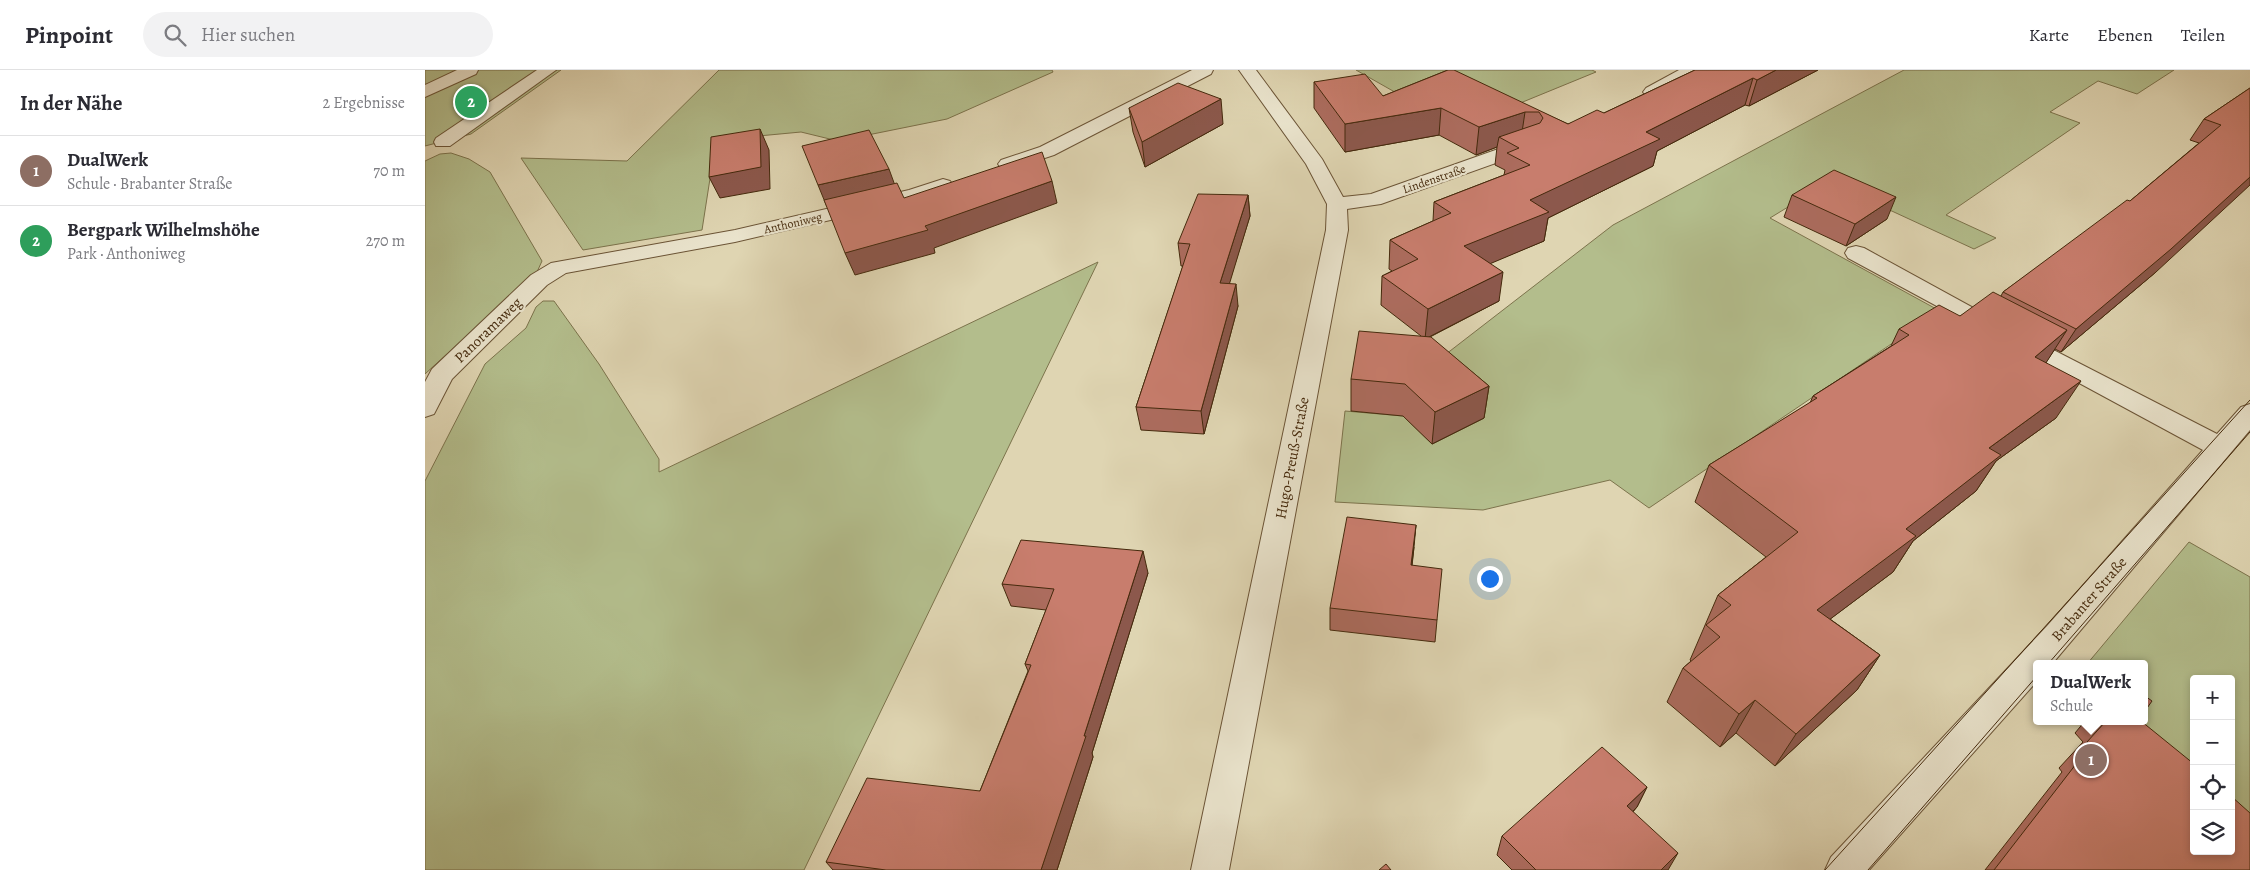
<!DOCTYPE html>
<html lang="de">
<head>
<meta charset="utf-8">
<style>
  :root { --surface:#fff; --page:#f2f2f3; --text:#2b2b33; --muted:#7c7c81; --line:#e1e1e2; --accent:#8f2418 }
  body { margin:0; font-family:Alegreya,serif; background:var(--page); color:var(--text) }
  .controls { position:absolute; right:15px; bottom:15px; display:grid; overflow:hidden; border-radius:5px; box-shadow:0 2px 8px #0003 }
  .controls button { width:45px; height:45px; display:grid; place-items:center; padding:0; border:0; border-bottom:1px solid var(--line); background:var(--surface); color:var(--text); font:25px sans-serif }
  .you { position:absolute; left:1064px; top:508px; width:18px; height:18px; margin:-12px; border:4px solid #fff; border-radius:50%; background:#1a73e8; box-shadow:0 0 0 8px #1a73e833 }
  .badge { display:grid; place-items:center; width:32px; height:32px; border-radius:50%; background:var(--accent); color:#fff; font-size:16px; font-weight:700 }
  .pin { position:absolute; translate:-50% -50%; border:2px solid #fff; box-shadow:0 1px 5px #0006 }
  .popup { position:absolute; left:1608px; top:590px; width:115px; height:65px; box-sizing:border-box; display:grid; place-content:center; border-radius:5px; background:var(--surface); filter:drop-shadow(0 1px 4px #0005); font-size:16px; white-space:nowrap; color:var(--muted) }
  .popup b { font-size:19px; color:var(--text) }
  .popup::after { content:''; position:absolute; left:50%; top:100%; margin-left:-10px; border:10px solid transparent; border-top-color:var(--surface) }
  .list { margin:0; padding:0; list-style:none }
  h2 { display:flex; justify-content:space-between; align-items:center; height:65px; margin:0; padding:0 20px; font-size:21px }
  h2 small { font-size:16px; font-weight:400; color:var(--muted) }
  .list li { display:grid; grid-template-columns:32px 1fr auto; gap:15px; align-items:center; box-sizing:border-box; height:70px; padding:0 20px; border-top:1px solid var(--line) }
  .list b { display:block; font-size:19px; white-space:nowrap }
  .list p { margin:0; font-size:16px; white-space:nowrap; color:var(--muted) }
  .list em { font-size:16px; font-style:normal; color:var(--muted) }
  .icon { flex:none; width:28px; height:28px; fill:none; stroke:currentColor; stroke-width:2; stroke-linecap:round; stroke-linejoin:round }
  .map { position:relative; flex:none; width:1825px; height:800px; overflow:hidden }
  header { display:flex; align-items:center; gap:30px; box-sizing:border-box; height:70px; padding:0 25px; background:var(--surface); border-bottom:1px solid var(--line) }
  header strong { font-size:24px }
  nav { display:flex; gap:28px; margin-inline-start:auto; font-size:18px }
  .search { width:350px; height:45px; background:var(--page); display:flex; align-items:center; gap:12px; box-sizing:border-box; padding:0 18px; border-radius:28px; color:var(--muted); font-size:19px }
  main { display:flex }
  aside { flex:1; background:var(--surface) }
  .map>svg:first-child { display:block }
  .green { fill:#b3bd8c; stroke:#7c734c }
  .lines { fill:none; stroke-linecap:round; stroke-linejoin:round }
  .minor-casing { stroke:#6b5436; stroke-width:2 }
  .minor { fill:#eae4cd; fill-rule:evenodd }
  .tram { stroke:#44290c; stroke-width:1 }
  .wall { fill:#ac6c5e; stroke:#44290c }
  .shaded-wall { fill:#8c584c; stroke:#44290c }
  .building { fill:#c87d6d; stroke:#44290c }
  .labels { text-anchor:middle; stroke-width:4.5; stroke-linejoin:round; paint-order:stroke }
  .far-street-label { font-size:12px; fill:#44290c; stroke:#eae4cd }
  .street-label { font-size:15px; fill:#44290c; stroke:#eae4cd }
</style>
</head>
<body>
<header>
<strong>Pinpoint</strong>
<div class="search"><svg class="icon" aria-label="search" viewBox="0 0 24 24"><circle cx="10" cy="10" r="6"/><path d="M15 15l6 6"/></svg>Hier suchen</div>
<nav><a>Karte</a><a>Ebenen</a><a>Teilen</a></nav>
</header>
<main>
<aside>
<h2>In der Nähe<small>2 Ergebnisse</small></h2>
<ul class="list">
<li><span class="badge" style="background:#8d6e63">1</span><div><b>DualWerk</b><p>Schule · Brabanter Straße</p></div><em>70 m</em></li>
<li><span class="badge" style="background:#2e9e5b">2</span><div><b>Bergpark Wilhelmshöhe</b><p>Park · Anthoniweg</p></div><em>270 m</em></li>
</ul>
</aside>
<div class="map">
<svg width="1825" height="800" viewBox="0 0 1825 800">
  <rect width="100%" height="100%" fill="#dfd5b2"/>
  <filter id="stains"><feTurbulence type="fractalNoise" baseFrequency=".004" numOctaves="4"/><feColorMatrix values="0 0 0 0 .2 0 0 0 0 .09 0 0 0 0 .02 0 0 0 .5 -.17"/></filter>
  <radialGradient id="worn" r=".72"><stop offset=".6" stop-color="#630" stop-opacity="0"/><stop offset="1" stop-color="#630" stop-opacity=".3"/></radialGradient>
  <g class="green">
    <path d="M 0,0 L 136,0 L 46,64 L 0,76 Z"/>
    <path d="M 294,0 L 627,0 L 628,2 L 522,49 L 413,71 L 376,62 L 291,70 L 277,160 L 158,180 L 96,88 L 202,91 Z"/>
    <path d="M 931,0 L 1167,0 L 1171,2 L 1088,36 L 975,25 Z"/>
    <path d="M 1479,0 L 1749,0 L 1712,24 L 1673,11 L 1625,42 L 1655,53 L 1521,145 L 1571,168 L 1549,179 L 1404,112 L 1345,148 L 1515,241 L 1224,438 L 1185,410 L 1058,440 L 910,432 L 920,341 L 978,346 L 1007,374 L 1059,348 L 1003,298 L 1188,155 Z"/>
    <path d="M 26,83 L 44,89 L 65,102 L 117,191 L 112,202 L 0,304 L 0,91 L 15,84 Z"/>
    <path d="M 673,192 L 379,800 L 0,800 L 0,411 L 60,294 L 101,258 L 111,237 L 118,231 L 129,231 L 174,294 L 234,389 L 234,402 Z"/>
    <path d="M 1764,472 L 1825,507 L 1825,755 L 1806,738 L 1806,609 L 1769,609 L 1769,705 L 1704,651 L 1720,651 L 1720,594 L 1662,594 Z"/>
  </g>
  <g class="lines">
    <defs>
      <g id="minor">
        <path d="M 32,0 L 53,0 L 51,4 L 0,27 L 0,15 Z"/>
        <path d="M 112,0 L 131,0 L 25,76 L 11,76 L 9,72 L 11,68 Z"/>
        <path d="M 767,0 L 788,0 L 786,4 L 629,85 L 583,100 L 576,98 L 573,94 L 576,90 L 615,77 Z"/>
        <path d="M 814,0 L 831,0 L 897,89 L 918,127 L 946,124 L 1096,71 L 1110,71 L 1112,75 L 1110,79 L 956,134 L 922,139 L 923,160 L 804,800 L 766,800 L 901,160 L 902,134 L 881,94 Z"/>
        <path d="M 1254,0 L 1275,0 L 1273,4 L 1233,26 L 1221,26 L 1218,22 L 1221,18 Z"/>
        <path d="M 518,109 L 525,111 L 528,115 L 525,119 L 497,129 L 310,172 L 141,203 L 122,215 L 27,309 L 9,344 L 0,347 L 0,312 L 7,299 L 106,205 L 126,193 L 310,160 L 484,120 Z"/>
        <path d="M 1431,176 L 1439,178 L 1574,252 L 1792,364 L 1816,337 L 1825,334 L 1825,360 L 1627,594 L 1612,594 L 1612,611 L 1444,800 L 1400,800 L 1406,787 L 1622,556 L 1778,380 L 1423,188 L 1420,183 L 1423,178 Z"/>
      </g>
    </defs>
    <use href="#minor" class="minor-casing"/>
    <use href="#minor" class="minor"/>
    <g class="tram">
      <path d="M 1623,594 L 1825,362"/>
      <path d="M 1400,800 L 1825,330"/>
      <path d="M 1443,800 L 1612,606"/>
    </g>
  </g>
  <g class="wall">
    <path d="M 1023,0 L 1143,54 L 1179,43 L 1270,0 L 1393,0 L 1324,36 L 1320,35 L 1232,81 L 1228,96 L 1123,148 L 1119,171 L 1065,193 L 1074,231 L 1005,267 L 1064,316 L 1059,348 L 1007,374 L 978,346 L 926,341 L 926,309 L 996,266 L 956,235 L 957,206 L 967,201 L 964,199 L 965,170 L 1008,151 L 1009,132 L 1079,105 L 1080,100 L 1070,95 L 1072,77 L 1051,85 L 1014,65 L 920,82 L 889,38 L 889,12 L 958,26 Z"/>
    <path d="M 1825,18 L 1731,202 L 1636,282 L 1630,279 L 1621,292 L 1631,348 L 1571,391 L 1551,421 L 1488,471 L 1468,502 L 1405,549 L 1455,585 L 1432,620 L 1350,696 L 1311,663 L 1295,677 L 1242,632 L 1258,598 L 1266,591 L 1265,590 L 1293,525 L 1341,487 L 1270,432 L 1284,395 L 1385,333 L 1388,326 L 1466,276 L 1474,259 L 1535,246 L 1576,226 L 1578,222 L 1705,131 L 1774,73 L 1765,70 L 1779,49 Z"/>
    <path d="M 704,38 L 798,54 L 720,97 L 708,62 Z"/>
    <path d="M 823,125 L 825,146 L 804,213 L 813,236 L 779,364 L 716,360 L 711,337 L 758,196 L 756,196 L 753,173 Z"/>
    <path d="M 1367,125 L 1462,149 L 1421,176 L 1359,147 Z"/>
    <path d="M 989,477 L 987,496 L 1012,550 L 1010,572 L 905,560 L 905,538 Z"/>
    <path d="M 723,503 L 667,683 L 668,687 L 632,800 L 408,800 L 401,792 L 555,721 L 603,601 L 600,594 L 621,540 L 586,536 L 577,514 Z"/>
    <path d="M 1660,651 L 1716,651 L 1825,800 L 1560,800 L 1637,702 L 1634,698 L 1658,672 L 1650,663 Z"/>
    <path d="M 1222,717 L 1212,737 L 1208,742 L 1243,800 L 1087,800 L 1072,785 L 1077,766 Z"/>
  </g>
  <g class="shaded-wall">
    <path d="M 1351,0 L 1393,0 L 1324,36 L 1332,10 Z"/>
    <path d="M 1328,8 L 1320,35 L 1232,81 L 1228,96 L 1123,148 L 1119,171 L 1036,206 L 1039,176 L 1105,130 L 1221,62 Z"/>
    <path d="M 796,29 L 798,54 L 720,97 L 717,72 Z"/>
    <path d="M 1016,38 L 1014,65 L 920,82 L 920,54 Z"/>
    <path d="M 1100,42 L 1096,69 L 1074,67 L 1072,77 L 1051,85 L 1054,57 Z"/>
    <path d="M 335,59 L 344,80 L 345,119 L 295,128 L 284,107 Z"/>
    <path d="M 464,99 L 472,121 L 402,137 L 393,115 Z"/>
    <path d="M 1825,107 L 1825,115 L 1731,202 L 1636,282 L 1651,259 Z"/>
    <path d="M 627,111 L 632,133 L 509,178 L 510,183 L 430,205 L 420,183 Z"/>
    <path d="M 823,125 L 825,146 L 798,235 L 795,213 Z"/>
    <path d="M 1471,127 L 1462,149 L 1421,176 L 1430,154 Z"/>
    <path d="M 1078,202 L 1074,231 L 1000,269 L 1003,239 Z"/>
    <path d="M 811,214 L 813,236 L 779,364 L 776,341 Z"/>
    <path d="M 1642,260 L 1619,296 L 1610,287 Z"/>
    <path d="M 1656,311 L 1631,348 L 1571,391 L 1551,421 L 1488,471 L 1468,502 L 1372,574 L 1392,540 L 1481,459 L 1564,378 Z"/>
    <path d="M 1064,316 L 1059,348 L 1007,374 L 1010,342 Z"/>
    <path d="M 991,455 L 989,477 L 984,518 L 986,495 Z"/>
    <path d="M 718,481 L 723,503 L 667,683 L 668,687 L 632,800 L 616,800 L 659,666 Z"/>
    <path d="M 1455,585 L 1432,620 L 1350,696 L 1371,664 Z"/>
    <path d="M 1330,630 L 1311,663 L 1295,677 L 1314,644 Z"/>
    <path d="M 1222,717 L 1212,737 L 1193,756 L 1202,736 Z"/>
    <path d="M 1253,783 L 1243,800 L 1236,800 Z"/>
  </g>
  <g class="building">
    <path d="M 1023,0 L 1029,0 L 1143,54 L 1172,40 L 1179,43 L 1270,0 L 1351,0 L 1332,10 L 1328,8 L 1221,62 L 1235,69 L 1105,130 L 1124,142 L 1039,176 L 1078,202 L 1003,239 L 957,206 L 993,189 L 965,170 L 1026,143 L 1009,132 L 1105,95 L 1082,83 L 1094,78 L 1074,67 L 1115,53 L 1118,48 L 1114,42 L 1100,42 L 1054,57 L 1016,38 L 920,54 L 889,12 L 940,4 L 958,26 Z"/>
    <path d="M 753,13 L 796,29 L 717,72 L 704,38 Z"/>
    <path d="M 1825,18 L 1825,107 L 1746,179 L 1651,259 L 1578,222 L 1702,130 L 1705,131 L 1796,55 L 1779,49 Z"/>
    <path d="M 335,59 L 336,97 L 284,107 L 286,67 Z"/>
    <path d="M 444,60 L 464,99 L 393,115 L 377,76 Z"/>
    <path d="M 617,82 L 627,111 L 500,156 L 503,160 L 420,183 L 399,130 L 472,113 L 479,128 Z"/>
    <path d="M 1409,100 L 1471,127 L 1430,154 L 1367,125 Z"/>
    <path d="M 773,124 L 823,125 L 795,213 L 811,214 L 776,341 L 711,337 L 765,174 L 753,173 Z"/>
    <path d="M 1568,222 L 1642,260 L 1610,287 L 1656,311 L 1564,378 L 1576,385 L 1481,459 L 1491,466 L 1392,540 L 1455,585 L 1371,664 L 1330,630 L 1314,644 L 1258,598 L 1295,567 L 1281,555 L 1306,535 L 1293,525 L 1373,462 L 1284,395 L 1392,328 L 1388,326 L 1484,265 L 1474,259 L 1514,235 L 1535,246 Z"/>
    <path d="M 934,261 L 1006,267 L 1064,316 L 1010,342 L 980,314 L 926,309 Z"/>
    <path d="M 922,447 L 991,455 L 986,495 L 1017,499 L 1012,550 L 905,538 Z"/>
    <path d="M 596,470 L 718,481 L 659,666 L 661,666 L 616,800 L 461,800 L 401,792 L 442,708 L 555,721 L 606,595 L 600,594 L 629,519 L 577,514 Z"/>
    <path d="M 1720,626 L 1727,631 L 1720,641 Z"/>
    <path d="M 1681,651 L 1716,651 L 1769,694 L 1769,781 L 1806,781 L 1806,726 L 1825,743 L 1825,800 L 1569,800 L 1665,676 L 1662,672 Z"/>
    <path d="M 1177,677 L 1222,717 L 1202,736 L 1253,783 L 1236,800 L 1111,800 L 1077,766 Z"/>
    <path d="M 961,794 L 966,800 L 954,800 Z"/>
  </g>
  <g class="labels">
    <g class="far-street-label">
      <text transform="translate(1009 109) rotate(-19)" y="4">Lindenstraße</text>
      <text transform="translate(368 153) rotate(-13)" y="4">Anthoniweg</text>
    </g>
    <g class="street-label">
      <text transform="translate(63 260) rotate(-44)" y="5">Panoramaweg</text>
      <text transform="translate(867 388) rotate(-79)" y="5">Hugo-Preuß-Straße</text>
      <text transform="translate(1664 529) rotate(-49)" y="5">Brabanter Straße</text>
    </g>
  </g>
  <rect width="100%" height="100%" filter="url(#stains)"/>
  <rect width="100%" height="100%" fill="url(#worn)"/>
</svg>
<div class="controls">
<button>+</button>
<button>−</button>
<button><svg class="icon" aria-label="locate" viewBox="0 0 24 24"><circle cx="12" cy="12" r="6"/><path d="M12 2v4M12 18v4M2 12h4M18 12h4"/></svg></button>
<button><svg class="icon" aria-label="layers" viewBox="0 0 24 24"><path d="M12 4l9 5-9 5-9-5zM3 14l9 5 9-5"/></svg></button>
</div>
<div class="you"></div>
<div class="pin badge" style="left:1666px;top:690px;background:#8d6e63">1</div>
<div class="popup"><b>DualWerk</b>Schule</div>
<div class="pin badge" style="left:46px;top:32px;background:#2e9e5b">2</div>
</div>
</main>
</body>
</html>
